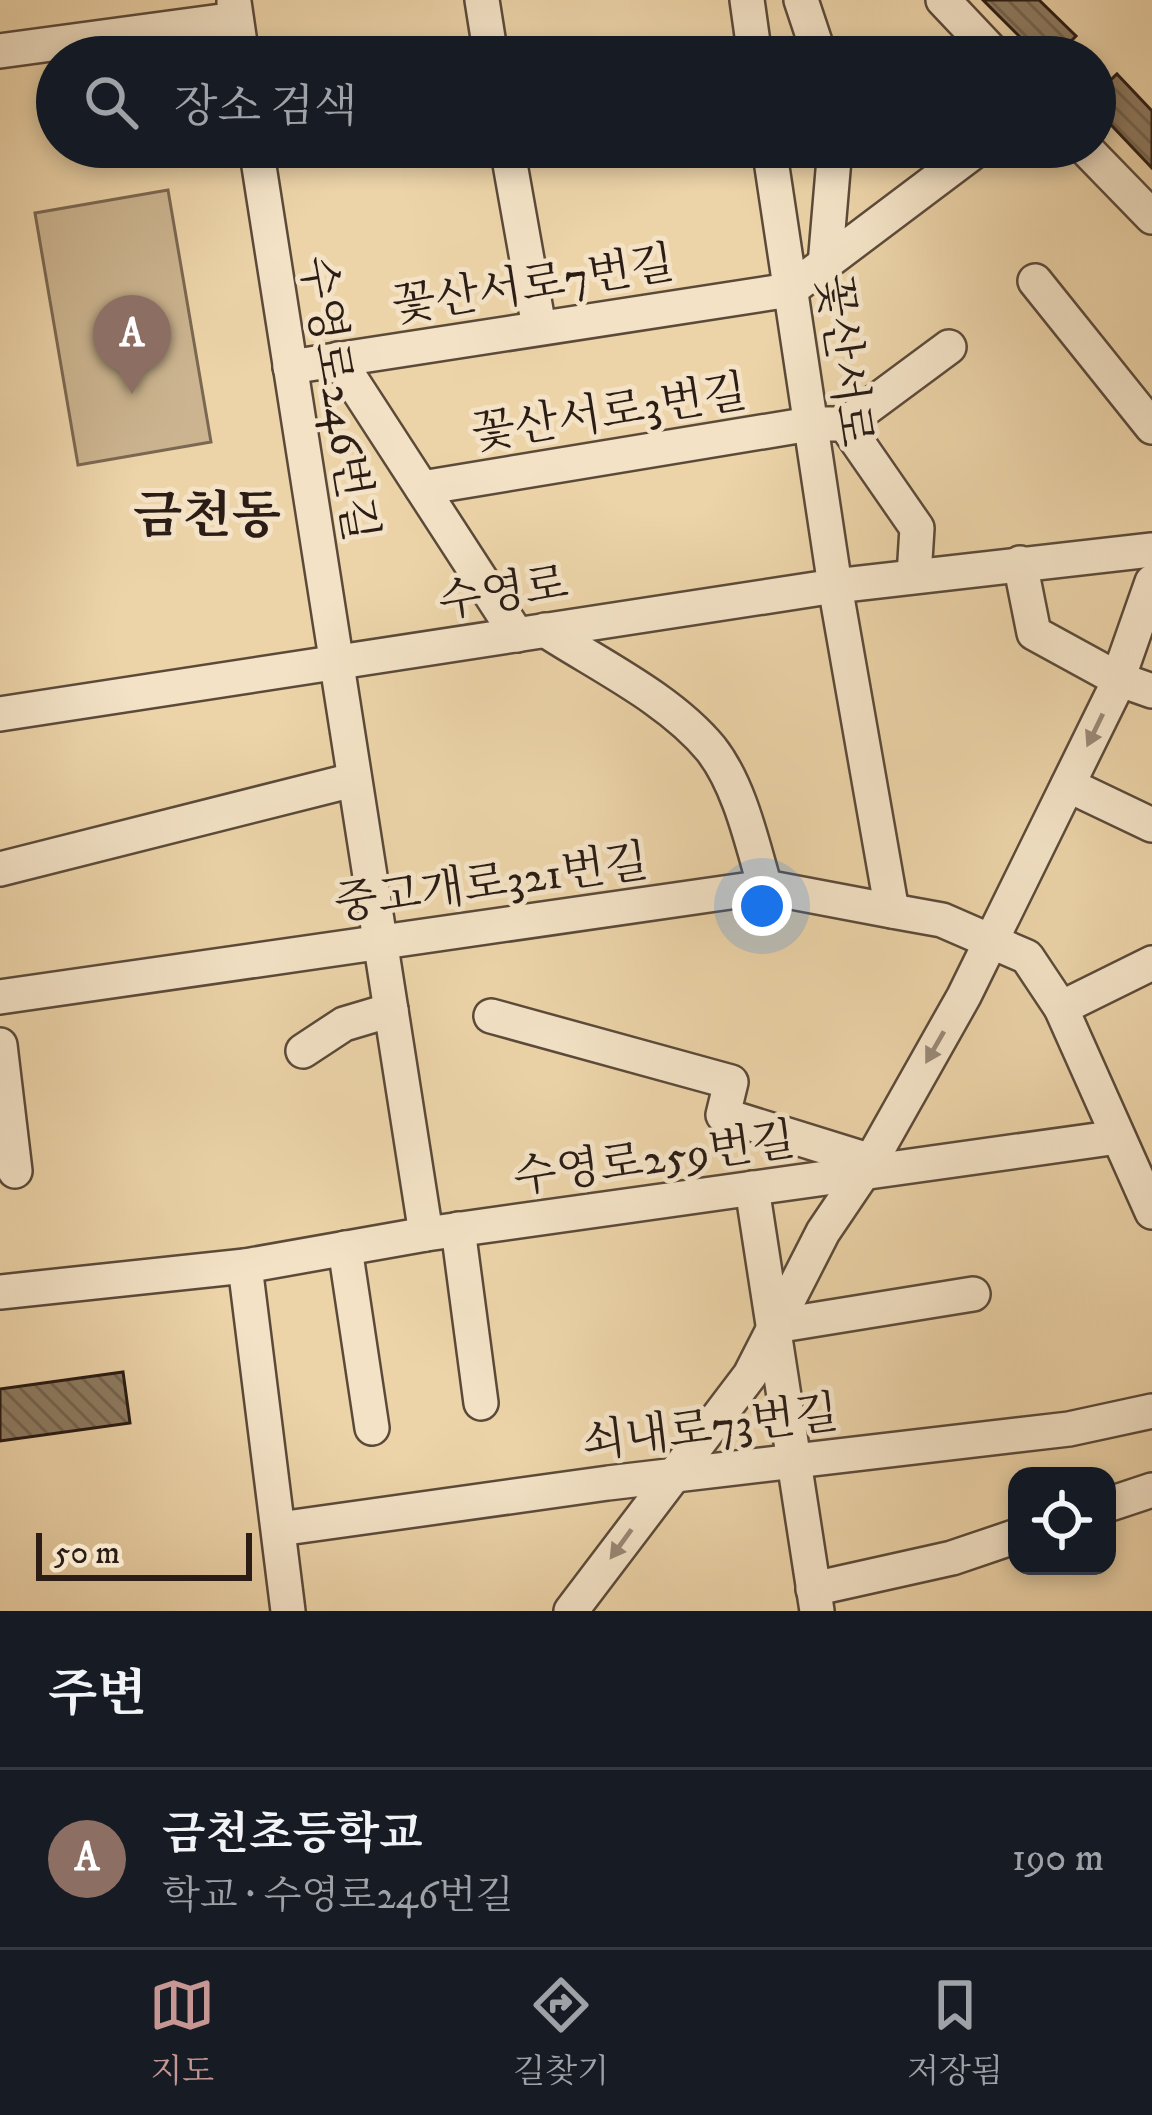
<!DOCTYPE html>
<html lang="ko">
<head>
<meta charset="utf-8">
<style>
  :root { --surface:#171b24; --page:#20242c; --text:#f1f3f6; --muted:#9ea1a6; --line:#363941; --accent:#c59692 }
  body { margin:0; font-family:"IM FELL DW Pica","Noto Serif KR",serif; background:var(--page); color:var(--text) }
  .controls { position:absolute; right:36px; bottom:36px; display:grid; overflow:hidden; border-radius:24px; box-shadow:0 6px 18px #0003 }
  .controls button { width:108px; height:108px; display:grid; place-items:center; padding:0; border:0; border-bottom:3px solid var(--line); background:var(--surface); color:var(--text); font:60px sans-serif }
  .scale { position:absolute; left:36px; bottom:30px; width:216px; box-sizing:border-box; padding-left:12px; border:6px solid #2b1d16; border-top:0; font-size:33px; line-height:42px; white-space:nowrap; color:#2b1d16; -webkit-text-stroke:9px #f3e2c6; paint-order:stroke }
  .you { position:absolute; left:762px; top:906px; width:42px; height:42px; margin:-30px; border:9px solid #fff; border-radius:50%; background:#1a73e8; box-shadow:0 0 0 18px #1a73e833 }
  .badge { display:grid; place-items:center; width:78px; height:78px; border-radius:50%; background:var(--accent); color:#fff; font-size:39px; font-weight:700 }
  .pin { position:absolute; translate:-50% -99px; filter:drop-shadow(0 3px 6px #0008) }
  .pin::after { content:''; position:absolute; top:63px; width:42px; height:36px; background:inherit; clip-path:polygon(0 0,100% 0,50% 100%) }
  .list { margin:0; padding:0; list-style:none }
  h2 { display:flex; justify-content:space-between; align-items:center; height:156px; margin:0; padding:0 48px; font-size:51px }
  h2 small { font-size:39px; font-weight:400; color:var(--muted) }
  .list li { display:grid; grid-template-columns:78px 1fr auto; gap:36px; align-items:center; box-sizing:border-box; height:180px; padding:0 48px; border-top:3px solid var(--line) }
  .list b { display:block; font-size:45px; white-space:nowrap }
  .list p { margin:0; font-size:39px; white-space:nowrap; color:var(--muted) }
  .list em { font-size:39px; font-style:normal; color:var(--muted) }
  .icon { flex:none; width:66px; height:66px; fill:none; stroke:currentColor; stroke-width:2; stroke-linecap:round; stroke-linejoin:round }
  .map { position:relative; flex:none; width:1152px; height:1611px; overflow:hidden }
  .search { position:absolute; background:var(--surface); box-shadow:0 6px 18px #0003; left:36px; right:36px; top:36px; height:132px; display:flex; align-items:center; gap:30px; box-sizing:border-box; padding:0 42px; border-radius:66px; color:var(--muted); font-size:45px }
  .sheet { height:336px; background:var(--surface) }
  nav { display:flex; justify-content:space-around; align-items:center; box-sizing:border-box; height:168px; border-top:3px solid var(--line); background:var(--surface); font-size:33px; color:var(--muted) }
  nav a { display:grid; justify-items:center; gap:6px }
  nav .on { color:var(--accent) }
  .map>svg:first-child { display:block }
  .pitch { fill:#cbb48f; stroke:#7b6852; stroke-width:3 }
  .building { fill:url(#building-back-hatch); stroke:#2b1d16; stroke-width:3 }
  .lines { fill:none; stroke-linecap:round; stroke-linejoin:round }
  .minor-casing { stroke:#5b4a3a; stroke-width:38 }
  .minor { stroke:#f3e2c6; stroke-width:33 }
  .oneway { fill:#998977 }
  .labels { text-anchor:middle; stroke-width:10; stroke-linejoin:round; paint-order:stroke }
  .street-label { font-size:45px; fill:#2b1d16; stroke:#f3e2c6 }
  .quarter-label { font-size:51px; font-weight:bold; fill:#2b1d16; stroke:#f3e2c6 }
</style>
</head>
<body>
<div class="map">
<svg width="1152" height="1611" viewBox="0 0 1152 1611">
  <defs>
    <pattern id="building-back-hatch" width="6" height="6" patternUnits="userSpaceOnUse" patternTransform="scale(3)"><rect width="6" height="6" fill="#8f7c62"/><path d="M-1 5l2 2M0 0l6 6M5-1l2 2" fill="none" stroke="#756550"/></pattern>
  </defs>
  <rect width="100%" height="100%" fill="#ecd3a8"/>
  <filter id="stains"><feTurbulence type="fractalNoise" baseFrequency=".00167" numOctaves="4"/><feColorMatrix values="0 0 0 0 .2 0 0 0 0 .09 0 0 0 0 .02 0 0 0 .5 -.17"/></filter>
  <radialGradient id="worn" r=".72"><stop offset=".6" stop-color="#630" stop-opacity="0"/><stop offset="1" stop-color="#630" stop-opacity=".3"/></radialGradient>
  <path class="pitch" d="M 168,190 L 211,442 L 78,465 L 35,213 Z"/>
  <g class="building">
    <path d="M 983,0 L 1039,0 L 1076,36 L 1055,57 L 1040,57 Z"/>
    <path d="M 1117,74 L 1152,111 L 1152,168 L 1095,108 L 1095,95 Z"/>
    <path d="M 123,1372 L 130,1423 L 0,1441 L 0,1389 Z"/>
  </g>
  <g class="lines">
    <defs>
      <g id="minor">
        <path d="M 482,0 L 491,57"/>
        <path d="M 747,0 L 755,57"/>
        <path d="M 801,0 L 820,57"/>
        <path d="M 943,0 L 997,57"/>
        <path d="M 234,2 L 242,57"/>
        <path d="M 0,51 L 236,19"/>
        <path d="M 256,147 L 426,1234"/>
        <path d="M 507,147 L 539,327"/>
        <path d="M 769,147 L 835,586 L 892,911"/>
        <path d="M 1084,147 L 1152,217"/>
        <path d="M 825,265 L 835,147"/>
        <path d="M 1035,281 L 1152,427"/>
        <path d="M 338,359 L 517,635"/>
        <path d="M 290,367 L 790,290 L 980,147"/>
        <path d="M 845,424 L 949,347"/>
        <path d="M 422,488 L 810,424 L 845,424 L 917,528 L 914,576"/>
        <path d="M 1020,563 L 1034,633 L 1118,679 L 1152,691"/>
        <path d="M 545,630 C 599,665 670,699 711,749 C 740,786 752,843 765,887"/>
        <path d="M 0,714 L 835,586 L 1152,550"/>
        <path d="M 1068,785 L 1152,825"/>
        <path d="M 0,869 L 353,780"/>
        <path d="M 0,997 L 765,887 L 892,911 L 942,920 L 1027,957 L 1061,1008 L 1152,1212"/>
        <path d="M 1061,1008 L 1152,963"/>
        <path d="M 491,1016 L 731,1082 L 723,1115 L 871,1161"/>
        <path d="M 0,1045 L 15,1171"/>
        <path d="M 303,1051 L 344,1024 L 391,1010"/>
        <path d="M 752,1188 L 817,1611"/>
        <path d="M 458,1229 L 481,1403"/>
        <path d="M 345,1248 L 372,1428"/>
        <path d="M 245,1266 L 288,1611"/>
        <path d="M 0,1292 L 245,1266 L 426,1234 L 1118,1137"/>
        <path d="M 775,1326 L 973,1294"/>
        <path d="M 1107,1505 L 1152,1490"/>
        <path d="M 279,1529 L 608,1483 L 1069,1429 L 1152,1411"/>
        <path d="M 813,1589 L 952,1558 L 1017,1536"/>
        <path d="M 571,1611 L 750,1375 L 823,1232 L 871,1161 L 964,996 L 1113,693 L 1152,582"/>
      </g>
    </defs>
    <use href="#minor" class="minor-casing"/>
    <use href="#minor" class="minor"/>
  </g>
  <defs><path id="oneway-solid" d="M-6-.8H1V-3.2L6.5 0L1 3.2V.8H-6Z" transform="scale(3)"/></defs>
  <g class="oneway">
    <use href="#oneway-solid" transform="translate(1095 730) rotate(116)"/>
    <use href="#oneway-solid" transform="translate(935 1047) rotate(120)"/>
    <use href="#oneway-solid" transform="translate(621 1544) rotate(126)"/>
  </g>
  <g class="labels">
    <g class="street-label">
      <text transform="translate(533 283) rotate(-9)" y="16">꽃산서로7번길</text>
      <text transform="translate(846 360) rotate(82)" y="16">꽃산서로</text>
      <text transform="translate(340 398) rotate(81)" y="16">수영로246번길</text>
      <text transform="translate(609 411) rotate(-9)" y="16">꽃산서로3번길</text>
      <text transform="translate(503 591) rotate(-9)" y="16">수영로</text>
      <text transform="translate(491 881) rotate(-8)" y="16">중고개로321번길</text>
      <text transform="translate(654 1157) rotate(-8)" y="16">수영로259번길</text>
      <text transform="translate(710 1426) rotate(-7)" y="16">쇠내로73번길</text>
    </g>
    <g class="quarter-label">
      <text x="207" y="532">금천동</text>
    </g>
  </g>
  <rect width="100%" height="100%" filter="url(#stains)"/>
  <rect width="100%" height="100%" fill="url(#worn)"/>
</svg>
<div class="controls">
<button><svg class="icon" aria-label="locate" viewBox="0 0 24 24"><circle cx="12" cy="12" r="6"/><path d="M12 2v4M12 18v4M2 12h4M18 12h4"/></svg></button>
</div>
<div class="scale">50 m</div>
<div class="you"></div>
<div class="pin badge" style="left:132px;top:394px;background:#8d6e63">A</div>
<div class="search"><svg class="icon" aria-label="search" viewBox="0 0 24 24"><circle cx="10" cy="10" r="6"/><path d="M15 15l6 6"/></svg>장소 검색</div>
</div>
<section class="sheet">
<h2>주변<small></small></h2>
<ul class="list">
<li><span class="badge" style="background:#8d6e63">A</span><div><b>금천초등학교</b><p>학교 · 수영로246번길</p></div><em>190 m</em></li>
</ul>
</section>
<nav>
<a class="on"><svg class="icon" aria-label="map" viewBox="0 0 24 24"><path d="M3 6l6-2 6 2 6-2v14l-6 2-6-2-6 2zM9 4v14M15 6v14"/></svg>지도</a>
<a><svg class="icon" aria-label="directions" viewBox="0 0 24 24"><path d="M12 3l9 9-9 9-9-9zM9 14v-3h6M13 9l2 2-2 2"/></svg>길찾기</a>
<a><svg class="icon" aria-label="saved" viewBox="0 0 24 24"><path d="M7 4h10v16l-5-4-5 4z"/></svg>저장됨</a>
</nav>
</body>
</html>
